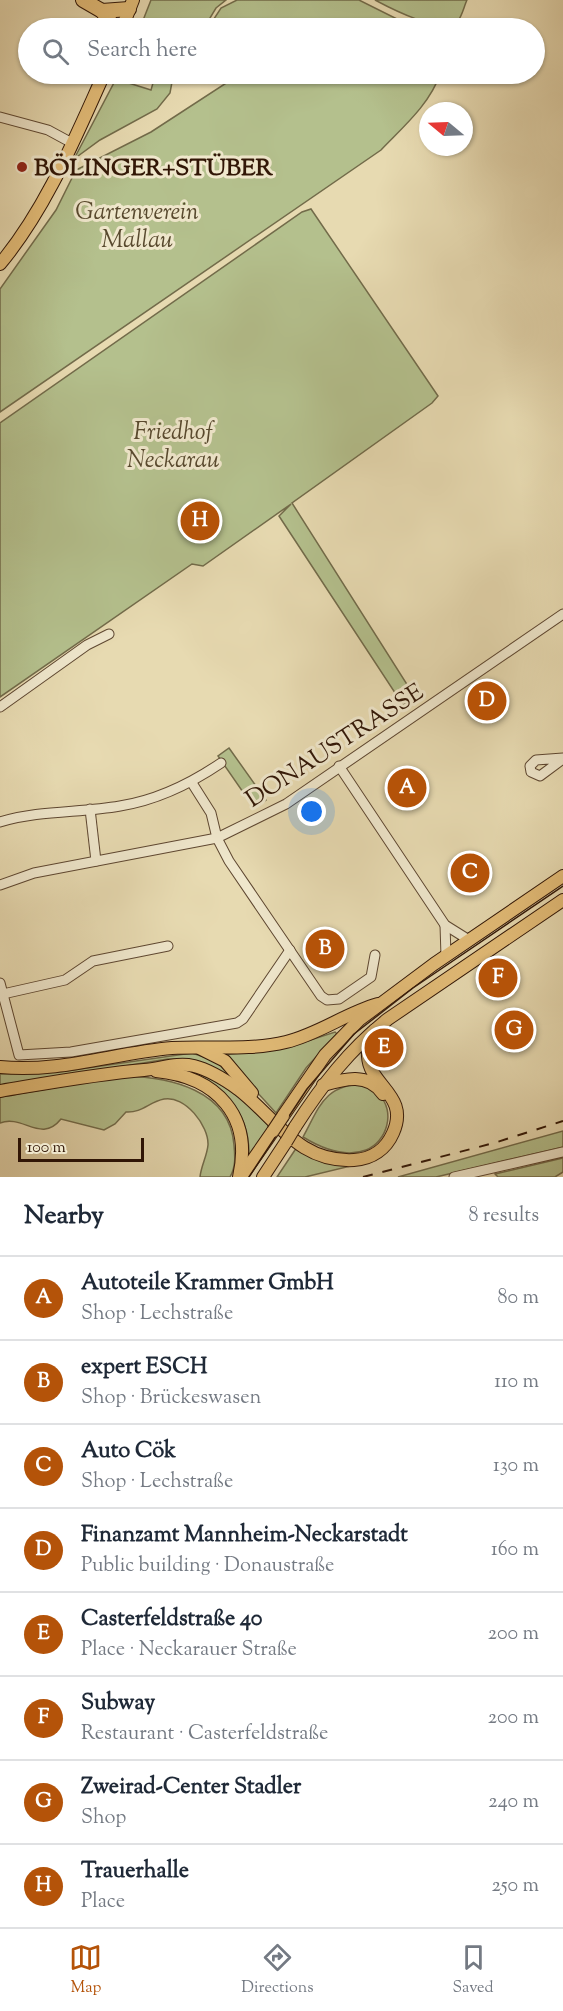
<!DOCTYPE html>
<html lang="en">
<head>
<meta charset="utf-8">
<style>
  :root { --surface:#fff; --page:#f6f6f7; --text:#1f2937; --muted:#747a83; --line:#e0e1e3; --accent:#b45309 }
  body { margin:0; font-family:"Sorts Mill Goudy",serif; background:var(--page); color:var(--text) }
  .compass { position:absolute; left:419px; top:102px; width:54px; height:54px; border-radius:50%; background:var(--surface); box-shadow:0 2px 4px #0004; rotate:289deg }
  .scale { position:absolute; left:18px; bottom:15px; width:126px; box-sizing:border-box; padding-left:6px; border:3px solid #311606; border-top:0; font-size:16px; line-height:21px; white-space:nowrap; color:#311606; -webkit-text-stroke:4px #efe7cc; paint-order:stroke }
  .you { position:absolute; left:312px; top:812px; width:21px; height:21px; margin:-15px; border:4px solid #fff; border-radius:50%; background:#1a73e8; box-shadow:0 0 0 9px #1a73e833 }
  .badge { display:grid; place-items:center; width:39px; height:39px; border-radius:50%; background:var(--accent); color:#fff; font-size:20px; font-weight:700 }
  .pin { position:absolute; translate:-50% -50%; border:3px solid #fff; box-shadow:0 2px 6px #0006 }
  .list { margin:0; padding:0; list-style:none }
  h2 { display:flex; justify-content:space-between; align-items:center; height:78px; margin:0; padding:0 24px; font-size:26px }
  h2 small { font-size:20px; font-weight:400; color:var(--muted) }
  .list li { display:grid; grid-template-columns:39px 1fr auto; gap:18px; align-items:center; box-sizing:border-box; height:84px; padding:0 24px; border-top:2px solid var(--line) }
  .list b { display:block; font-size:22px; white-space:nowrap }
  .list p { margin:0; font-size:20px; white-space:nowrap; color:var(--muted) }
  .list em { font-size:20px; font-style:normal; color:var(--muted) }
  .icon { flex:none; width:33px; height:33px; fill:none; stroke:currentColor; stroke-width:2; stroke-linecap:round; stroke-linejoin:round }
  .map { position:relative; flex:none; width:563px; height:1177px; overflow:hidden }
  .search { position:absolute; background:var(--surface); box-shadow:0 2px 4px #0004; left:18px; right:18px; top:18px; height:66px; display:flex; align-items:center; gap:15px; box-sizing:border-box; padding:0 21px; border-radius:33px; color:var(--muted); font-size:22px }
  .sheet { height:750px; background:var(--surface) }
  nav { display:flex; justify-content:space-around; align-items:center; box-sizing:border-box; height:84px; border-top:2px solid var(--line); background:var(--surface); font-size:16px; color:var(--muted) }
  nav a { display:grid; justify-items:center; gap:3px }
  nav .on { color:var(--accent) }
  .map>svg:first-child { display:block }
  .green { fill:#b4c08d; stroke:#726b4a; stroke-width:1.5 }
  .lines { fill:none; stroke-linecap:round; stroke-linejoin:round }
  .minor-casing { stroke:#5e4731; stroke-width:11 }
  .major-casing { stroke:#311606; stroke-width:14 }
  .highway-casing { stroke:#311606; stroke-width:16 }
  .minor { stroke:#efe7cc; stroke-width:9 }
  .major { stroke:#e4bd78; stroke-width:12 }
  .highway { stroke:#e4bd78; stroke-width:14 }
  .tram { stroke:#311606; stroke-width:1.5 }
  .rail { stroke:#311606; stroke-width:2; stroke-dasharray:10 10; stroke-linecap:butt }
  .major-bridge-casing { stroke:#311606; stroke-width:14; stroke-linecap:butt }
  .major-bridge { stroke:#e4bd78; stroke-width:12 }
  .poi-dot { fill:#8f2418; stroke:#efe7cc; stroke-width:2 }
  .labels { text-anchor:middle; stroke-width:6; stroke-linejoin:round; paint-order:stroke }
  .poi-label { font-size:24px; font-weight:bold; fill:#311606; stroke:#efe7cc; text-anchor:start }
  .park-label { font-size:24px; font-style:italic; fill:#58492e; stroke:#efe7cc }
  .street-label { font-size:24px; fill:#311606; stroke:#efe7cc }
</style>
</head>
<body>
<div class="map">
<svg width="563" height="1177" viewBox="0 0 563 1177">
  <rect width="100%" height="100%" fill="#e7dab1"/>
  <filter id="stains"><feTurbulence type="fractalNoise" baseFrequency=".00333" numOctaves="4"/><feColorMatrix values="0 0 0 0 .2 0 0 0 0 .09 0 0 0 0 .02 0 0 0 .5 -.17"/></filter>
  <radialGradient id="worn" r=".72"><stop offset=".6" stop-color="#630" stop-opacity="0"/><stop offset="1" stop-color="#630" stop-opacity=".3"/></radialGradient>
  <g class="green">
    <path d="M 151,0 L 226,0 L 216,8 L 204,28 L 140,28 Z"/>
    <path d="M 237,0 L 359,0 L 415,28 L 208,28 L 221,8 Z"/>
    <path d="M 375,0 L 467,0 C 464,6 462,17 457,22 C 442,35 390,8 375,0 Z"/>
    <path d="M 240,74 L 440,74 C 430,104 403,127 381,150 L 0,412 L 0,289 L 56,210 L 76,170 L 151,132 Z"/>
    <path d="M 116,79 L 151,90 L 153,83 L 172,82 L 170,93 L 157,109 L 100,140 L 74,159 Z"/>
    <path d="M 311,209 L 438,396 L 432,403 L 292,503 L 415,697 L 403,705 L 279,516 L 291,504 L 203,566 L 192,564 L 0,697 L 0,423 L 302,212 Z"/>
    <path d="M 229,748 L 266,800 L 254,808 L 218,756 Z"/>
    <path d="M 335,1032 L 337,1034 L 306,1068 L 276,1113 L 223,1055 L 289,1047 Z"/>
    <path d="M 192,1053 L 216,1061 L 230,1076 L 190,1060 L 168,1059 L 0,1086 L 0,1074 L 59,1072 Z"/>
    <path d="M 175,1070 C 216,1072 242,1099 269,1126 L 249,1157 C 250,1102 219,1090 175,1070 Z"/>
    <path d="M 124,1076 C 170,1077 230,1090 234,1145 C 235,1156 236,1167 230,1177 L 200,1177 C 201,1166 207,1156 208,1145 C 209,1126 185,1095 164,1099 C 149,1102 142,1113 126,1112 L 115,1124 L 104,1130 L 61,1119 C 41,1144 23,1114 0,1123 L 0,1097 Z"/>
    <path d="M 364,1084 C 368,1087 375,1090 379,1095 C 396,1111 387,1142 366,1150 C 345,1158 321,1148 303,1137 C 320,1106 324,1085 364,1084 Z"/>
    <path d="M 563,1131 L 563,1147 L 436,1177 L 398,1177 Z"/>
    <path d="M 297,1147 L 355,1165 L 305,1177 L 277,1177 Z"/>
    <path d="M 563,1158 L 563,1172 L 555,1177 L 498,1177 L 495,1174 Z"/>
  </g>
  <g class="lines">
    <defs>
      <g id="minor">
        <path d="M 0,117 L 48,130 L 72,143"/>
        <path d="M 0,707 L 87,645 L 109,634"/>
        <path d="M 563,758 L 536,760 L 530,766 L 531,772 L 540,776 L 563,759"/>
        <path d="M 339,766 L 445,925 L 469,940"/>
        <path d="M 192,783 L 211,813 L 217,838 L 229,861 L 321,996 L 327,1000 L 339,999 L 371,977 L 375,955"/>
        <path d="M 90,809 L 96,861"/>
        <path d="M 0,822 C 40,810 80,813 120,806 C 158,800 190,784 221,763"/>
        <path d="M 0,885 L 34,873 L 217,838 L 286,804 L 563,614"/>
        <path d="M 445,925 L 446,956"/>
        <path d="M 0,983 L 19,1055 L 71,1052 L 237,1023 L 243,1019 L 290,950"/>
        <path d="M 3,994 L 65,980 L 93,961 L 168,946"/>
        <path d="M 454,1177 L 563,1152"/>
      </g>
      <g id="major">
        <path d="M 122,28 L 133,0"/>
        <path d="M 0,264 C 46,209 75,138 104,74"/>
        <path d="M 201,1049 L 225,1061 L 252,1093"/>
        <path d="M 0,1067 C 59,1073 114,1053 172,1048 C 210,1046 249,1051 286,1042 C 319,1034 346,1013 378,1004"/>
        <path d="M 156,1071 C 217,1077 253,1116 239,1177"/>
        <path d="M 323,1085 C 344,1079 368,1072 383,1094"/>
        <path d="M 0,1091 C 48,1083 96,1074 144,1070 C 161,1069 176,1062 194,1066 C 210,1070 224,1079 238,1089 C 276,1118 298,1163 354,1160 C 372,1159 386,1149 393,1133 C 410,1095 369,1086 368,1056 C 367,1047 372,1038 375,1030"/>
        <path d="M 283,1116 L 325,1055 L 359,1020 L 434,964 L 563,876"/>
        <path d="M 295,1127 C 322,1085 349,1050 388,1019 L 563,900"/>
        <path d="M 241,1177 L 273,1131"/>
        <path d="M 263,1177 L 286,1142"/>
      </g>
      <g id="highway">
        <path d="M 83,0 L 102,11 L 115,28"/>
        <path d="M 102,11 L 129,9"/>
      </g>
    </defs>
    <use href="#minor" class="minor-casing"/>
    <use href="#major" class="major-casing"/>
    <use href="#highway" class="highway-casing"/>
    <use href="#minor" class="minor"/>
    <use href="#major" class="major"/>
    <use href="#highway" class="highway"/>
    <path class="tram" d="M 249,1177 L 307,1089 L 354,1034 L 413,988 L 563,886"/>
    <path class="rail" d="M 363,1177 L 494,1143 L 563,1121"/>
    <defs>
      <g id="major-bridge">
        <path d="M 273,1131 L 283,1116"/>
        <path d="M 286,1142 L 295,1127"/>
      </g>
    </defs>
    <use href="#major-bridge" class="major-bridge-casing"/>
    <use href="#major-bridge" class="major-bridge"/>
  </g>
  <circle class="poi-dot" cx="22" cy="167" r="6"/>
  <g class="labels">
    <g class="poi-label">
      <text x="34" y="175">BÖLINGER+STÜBER</text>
    </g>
    <g class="park-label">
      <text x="137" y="219">Gartenverein<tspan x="137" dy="28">Mallau</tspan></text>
      <text x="173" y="439">Friedhof<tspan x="173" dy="28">Neckarau</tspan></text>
    </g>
    <g class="street-label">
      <text transform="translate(334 745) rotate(-33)" y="8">DONAUSTRASSE</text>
    </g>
  </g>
  <rect width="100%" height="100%" filter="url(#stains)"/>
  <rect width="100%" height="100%" fill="url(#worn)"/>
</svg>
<svg class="compass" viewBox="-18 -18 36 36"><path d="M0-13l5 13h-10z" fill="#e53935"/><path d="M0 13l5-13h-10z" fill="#747a83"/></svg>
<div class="scale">100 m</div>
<div class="you"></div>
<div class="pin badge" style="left:407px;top:788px">A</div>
<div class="pin badge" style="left:325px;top:949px">B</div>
<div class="pin badge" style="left:470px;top:873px">C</div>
<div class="pin badge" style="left:487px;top:701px">D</div>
<div class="pin badge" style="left:384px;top:1048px">E</div>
<div class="pin badge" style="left:498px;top:978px">F</div>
<div class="pin badge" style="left:514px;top:1030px">G</div>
<div class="pin badge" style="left:200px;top:521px">H</div>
<div class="search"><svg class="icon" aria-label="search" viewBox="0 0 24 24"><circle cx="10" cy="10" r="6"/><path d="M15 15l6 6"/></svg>Search here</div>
</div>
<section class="sheet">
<h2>Nearby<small>8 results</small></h2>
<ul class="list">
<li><span class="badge">A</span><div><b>Autoteile Krammer GmbH</b><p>Shop · Lechstraße</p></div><em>80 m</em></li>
<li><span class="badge">B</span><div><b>expert ESCH</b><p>Shop · Brückeswasen</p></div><em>110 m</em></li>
<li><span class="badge">C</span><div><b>Auto Cök</b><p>Shop · Lechstraße</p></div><em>130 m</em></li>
<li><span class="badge">D</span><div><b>Finanzamt Mannheim-Neckarstadt</b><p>Public building · Donaustraße</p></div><em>160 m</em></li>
<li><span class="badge">E</span><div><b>Casterfeldstraße 40</b><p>Place · Neckarauer Straße</p></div><em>200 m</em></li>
<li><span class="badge">F</span><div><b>Subway</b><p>Restaurant · Casterfeldstraße</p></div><em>200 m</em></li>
<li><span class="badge">G</span><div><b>Zweirad-Center Stadler</b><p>Shop</p></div><em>240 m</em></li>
<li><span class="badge">H</span><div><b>Trauerhalle</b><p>Place</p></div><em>250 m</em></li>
</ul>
</section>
<nav>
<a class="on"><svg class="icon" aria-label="map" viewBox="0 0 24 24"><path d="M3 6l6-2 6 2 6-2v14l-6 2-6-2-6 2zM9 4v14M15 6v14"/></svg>Map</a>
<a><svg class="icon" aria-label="directions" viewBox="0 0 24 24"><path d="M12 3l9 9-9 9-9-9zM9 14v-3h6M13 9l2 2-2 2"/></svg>Directions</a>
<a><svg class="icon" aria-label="saved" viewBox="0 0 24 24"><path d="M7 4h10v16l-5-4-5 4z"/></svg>Saved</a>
</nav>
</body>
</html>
